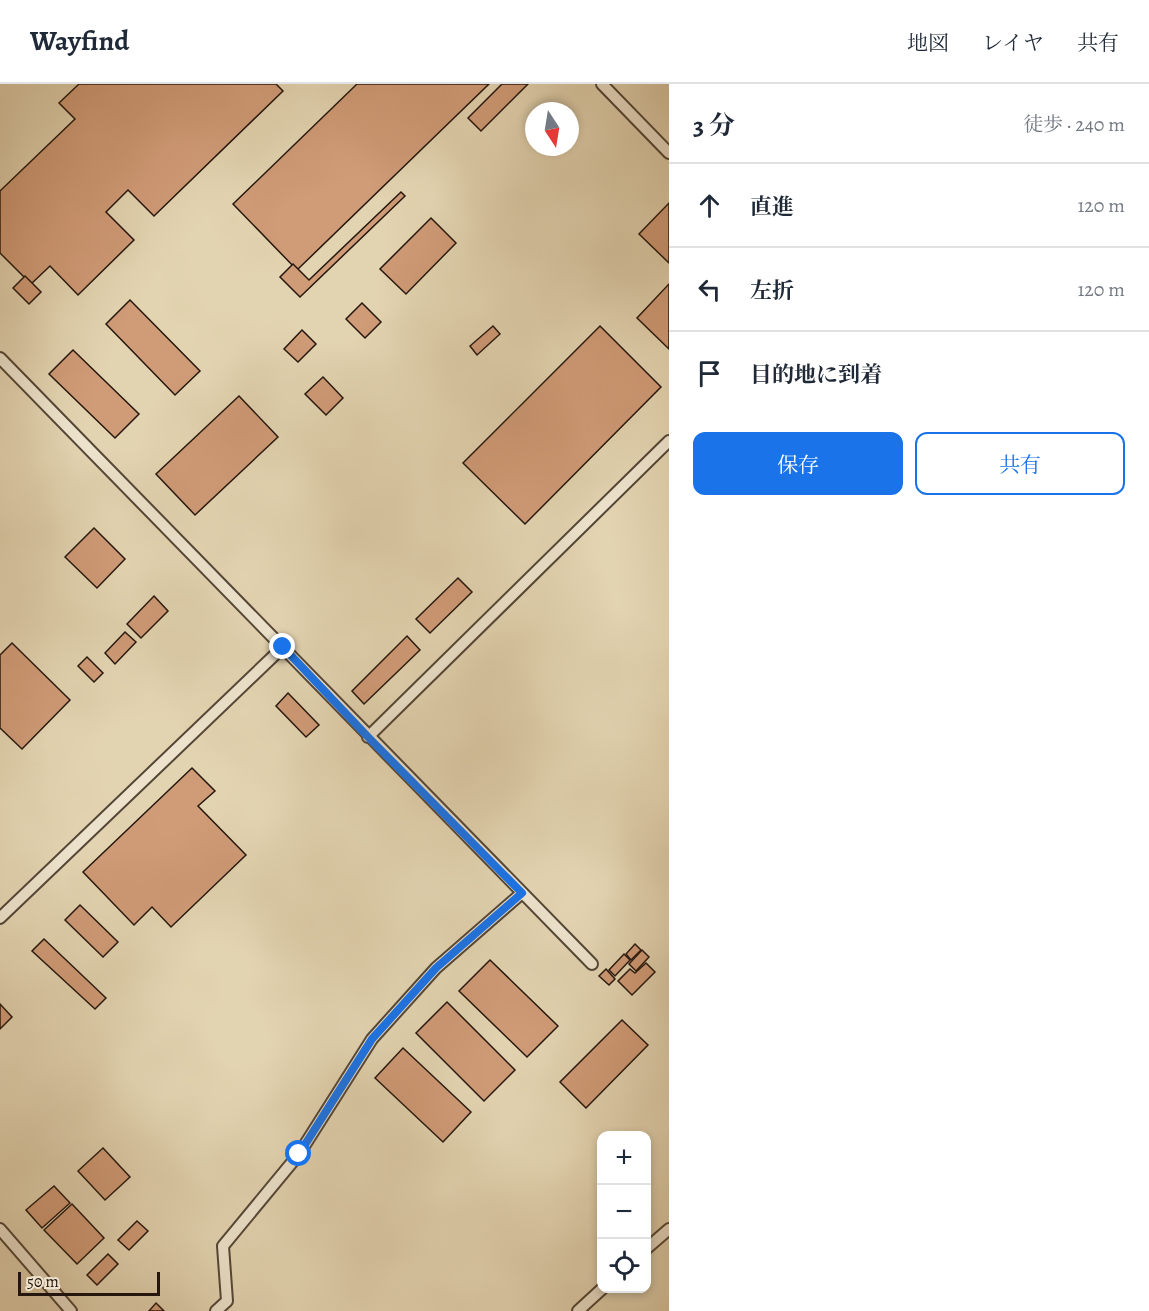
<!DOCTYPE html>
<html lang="ja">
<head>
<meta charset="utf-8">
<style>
  :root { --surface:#fff; --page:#f6f6f7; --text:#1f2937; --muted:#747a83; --line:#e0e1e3; --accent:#1a73e8 }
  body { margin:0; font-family:Alegreya,"Noto Serif JP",serif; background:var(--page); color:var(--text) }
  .controls { position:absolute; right:18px; bottom:18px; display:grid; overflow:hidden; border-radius:12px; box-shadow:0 3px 9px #0003 }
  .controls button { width:54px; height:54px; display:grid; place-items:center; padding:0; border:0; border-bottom:2px solid var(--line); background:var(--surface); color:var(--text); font:30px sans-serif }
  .compass { position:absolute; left:525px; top:18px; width:54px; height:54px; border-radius:50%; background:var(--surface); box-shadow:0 3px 9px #0003; rotate:168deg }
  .scale { position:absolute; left:18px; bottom:15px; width:142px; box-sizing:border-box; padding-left:6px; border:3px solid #25170e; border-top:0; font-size:16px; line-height:21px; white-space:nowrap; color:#25170e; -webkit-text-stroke:4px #ede3cc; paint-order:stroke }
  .stop { position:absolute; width:18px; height:18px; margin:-14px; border:4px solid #1a73e8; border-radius:50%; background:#fff }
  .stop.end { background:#1a73e8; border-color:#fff; box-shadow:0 2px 6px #0008 }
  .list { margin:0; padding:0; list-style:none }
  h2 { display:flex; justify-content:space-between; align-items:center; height:78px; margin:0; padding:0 24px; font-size:26px }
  h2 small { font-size:20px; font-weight:400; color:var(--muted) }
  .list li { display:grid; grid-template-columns:39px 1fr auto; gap:18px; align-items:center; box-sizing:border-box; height:84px; padding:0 24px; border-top:2px solid var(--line) }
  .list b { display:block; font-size:22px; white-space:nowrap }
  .list em { font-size:20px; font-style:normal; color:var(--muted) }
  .actions { display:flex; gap:12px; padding:18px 24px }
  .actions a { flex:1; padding:14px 0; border:2px solid var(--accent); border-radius:12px; text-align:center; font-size:21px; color:var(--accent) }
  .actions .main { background:var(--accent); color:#fff }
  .icon { flex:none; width:33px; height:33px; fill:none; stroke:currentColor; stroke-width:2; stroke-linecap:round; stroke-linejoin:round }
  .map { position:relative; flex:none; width:669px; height:1227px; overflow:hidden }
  header { display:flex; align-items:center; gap:36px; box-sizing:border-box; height:84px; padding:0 30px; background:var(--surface); border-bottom:2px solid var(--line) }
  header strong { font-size:28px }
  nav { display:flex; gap:33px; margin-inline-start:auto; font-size:21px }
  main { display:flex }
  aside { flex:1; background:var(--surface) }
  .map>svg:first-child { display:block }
  .building { fill:#d09b77; stroke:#25170e; stroke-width:1.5 }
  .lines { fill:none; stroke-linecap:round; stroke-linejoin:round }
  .lane-casing { stroke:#544637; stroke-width:14 }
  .lane { stroke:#ede3cc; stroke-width:10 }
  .route { stroke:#1a73e8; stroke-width:8 }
</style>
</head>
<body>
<header>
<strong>Wayfind</strong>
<nav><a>地図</a><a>レイヤ</a><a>共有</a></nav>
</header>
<main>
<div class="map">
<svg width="669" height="1227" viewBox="0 0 669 1227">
  <rect width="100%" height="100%" fill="#e3d4b1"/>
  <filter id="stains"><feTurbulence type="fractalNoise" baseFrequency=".00333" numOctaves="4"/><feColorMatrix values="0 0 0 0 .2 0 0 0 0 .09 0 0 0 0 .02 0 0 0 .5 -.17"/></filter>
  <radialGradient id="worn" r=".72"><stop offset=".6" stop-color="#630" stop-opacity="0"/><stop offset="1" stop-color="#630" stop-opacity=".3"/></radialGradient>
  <g class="building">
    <path d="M 79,0 L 276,0 L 283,7 L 154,132 L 128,106 L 106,128 L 134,156 L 78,211 L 50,182 L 31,200 L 0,169 L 0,107 L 75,35 L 59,19 Z"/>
    <path d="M 357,0 L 489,0 L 297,186 L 233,120 Z"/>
    <path d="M 502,0 L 528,0 L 481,47 L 468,34 Z"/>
    <path d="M 401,108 L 405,112 L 300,213 L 280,193 L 293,180 L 309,196 Z"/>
    <path d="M 669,119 L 669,179 L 639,150 Z"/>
    <path d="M 431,134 L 456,159 L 406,210 L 380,185 Z"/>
    <path d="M 25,192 L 41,208 L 29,220 L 13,204 Z"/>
    <path d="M 669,200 L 669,265 L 637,234 Z"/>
    <path d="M 130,216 L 200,287 L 175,311 L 106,240 Z"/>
    <path d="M 362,219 L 381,238 L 365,254 L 346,235 Z"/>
    <path d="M 493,242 L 500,250 L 477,271 L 470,262 Z"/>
    <path d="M 600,242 L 661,303 L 525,440 L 463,379 Z"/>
    <path d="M 302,246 L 316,260 L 298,278 L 284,265 Z"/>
    <path d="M 73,266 L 139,330 L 115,354 L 49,290 Z"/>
    <path d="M 323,293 L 343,314 L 326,331 L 305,310 Z"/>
    <path d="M 239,312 L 278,353 L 195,431 L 156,390 Z"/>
    <path d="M 94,444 L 125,475 L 97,504 L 65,473 Z"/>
    <path d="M 458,494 L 472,508 L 430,549 L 416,535 Z"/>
    <path d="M 154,512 L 168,527 L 141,554 L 127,540 Z"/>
    <path d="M 125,548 L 136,558 L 115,580 L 105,569 Z"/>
    <path d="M 407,552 L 420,566 L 364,620 L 352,607 Z"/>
    <path d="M 12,559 L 70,616 L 22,665 L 0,644 L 0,571 Z"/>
    <path d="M 87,573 L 103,589 L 94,598 L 78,582 Z"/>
    <path d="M 288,609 L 319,641 L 306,653 L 276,622 Z"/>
    <path d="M 192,684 L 215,707 L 198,722 L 246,771 L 171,843 L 152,823 L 134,841 L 83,788 Z"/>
    <path d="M 80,821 L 118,858 L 103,873 L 65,836 Z"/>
    <path d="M 44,855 L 106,914 L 95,925 L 32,867 Z"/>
    <path d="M 635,860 L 641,866 L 631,876 L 626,870 Z"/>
    <path d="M 642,866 L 649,873 L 636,887 L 629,880 Z"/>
    <path d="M 624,870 L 630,876 L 615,892 L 609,886 Z"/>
    <path d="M 490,876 L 558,942 L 527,973 L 459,907 Z"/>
    <path d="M 646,879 L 655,888 L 632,911 L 618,897 L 630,885 L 635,889 Z"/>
    <path d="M 606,885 L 615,895 L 609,901 L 599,892 Z"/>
    <path d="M 447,918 L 515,986 L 484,1017 L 416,949 Z"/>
    <path d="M 0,920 L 12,933 L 0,945 Z"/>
    <path d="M 622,936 L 648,961 L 586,1024 L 560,998 Z"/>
    <path d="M 403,964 L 471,1028 L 443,1058 L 375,994 Z"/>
    <path d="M 103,1064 L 130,1093 L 105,1116 L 78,1087 Z"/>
    <path d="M 54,1102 L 70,1119 L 42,1144 L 26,1126 Z"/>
    <path d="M 72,1120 L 104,1154 L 77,1180 L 44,1146 Z"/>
    <path d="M 137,1137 L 148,1147 L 129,1166 L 118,1156 Z"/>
    <path d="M 108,1170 L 118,1180 L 97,1201 L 87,1191 Z"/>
    <path d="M 156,1219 L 164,1227 L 149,1227 Z"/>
  </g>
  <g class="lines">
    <defs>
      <g id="lane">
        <path d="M 602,0 L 669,69"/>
        <path d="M 0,274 L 592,880"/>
        <path d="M 368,653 L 669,357"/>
        <path d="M 0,834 L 283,563"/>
        <path d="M 0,1145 L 71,1227"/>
        <path d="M 646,1165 L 669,1145"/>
        <path d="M 216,1227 L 227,1217 L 223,1162 L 299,1070 L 372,955 L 436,884 L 522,809"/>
        <path d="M 578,1227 L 603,1204"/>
      </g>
    </defs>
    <use href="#lane" class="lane-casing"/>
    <use href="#lane" class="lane"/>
  </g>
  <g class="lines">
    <path class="route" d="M 283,563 L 368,653 L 522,809 L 436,884 L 372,955 L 299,1070"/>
  </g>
  <rect width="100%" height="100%" filter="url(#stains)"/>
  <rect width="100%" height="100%" fill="url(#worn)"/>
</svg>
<div class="controls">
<button>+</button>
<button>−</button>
<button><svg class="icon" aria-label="locate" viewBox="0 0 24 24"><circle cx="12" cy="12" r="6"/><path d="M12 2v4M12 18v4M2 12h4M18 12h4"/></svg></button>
</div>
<svg class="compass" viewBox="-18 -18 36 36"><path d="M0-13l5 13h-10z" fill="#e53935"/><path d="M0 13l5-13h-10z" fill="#747a83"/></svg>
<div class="scale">50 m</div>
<div class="stop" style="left:299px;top:1070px"></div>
<div class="stop end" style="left:283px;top:563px"></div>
</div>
<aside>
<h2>3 分<small>徒歩 · 240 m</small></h2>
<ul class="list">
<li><svg class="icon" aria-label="ahead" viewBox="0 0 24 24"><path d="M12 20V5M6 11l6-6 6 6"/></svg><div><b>直進</b></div><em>120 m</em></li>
<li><svg class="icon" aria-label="left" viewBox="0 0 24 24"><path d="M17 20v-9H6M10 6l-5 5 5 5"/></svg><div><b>左折</b></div><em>120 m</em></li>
<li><svg class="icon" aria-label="arrive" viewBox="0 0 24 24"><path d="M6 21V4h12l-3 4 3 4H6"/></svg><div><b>目的地に到着</b></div></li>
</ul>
<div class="actions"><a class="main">保存</a><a>共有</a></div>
</aside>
</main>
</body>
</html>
